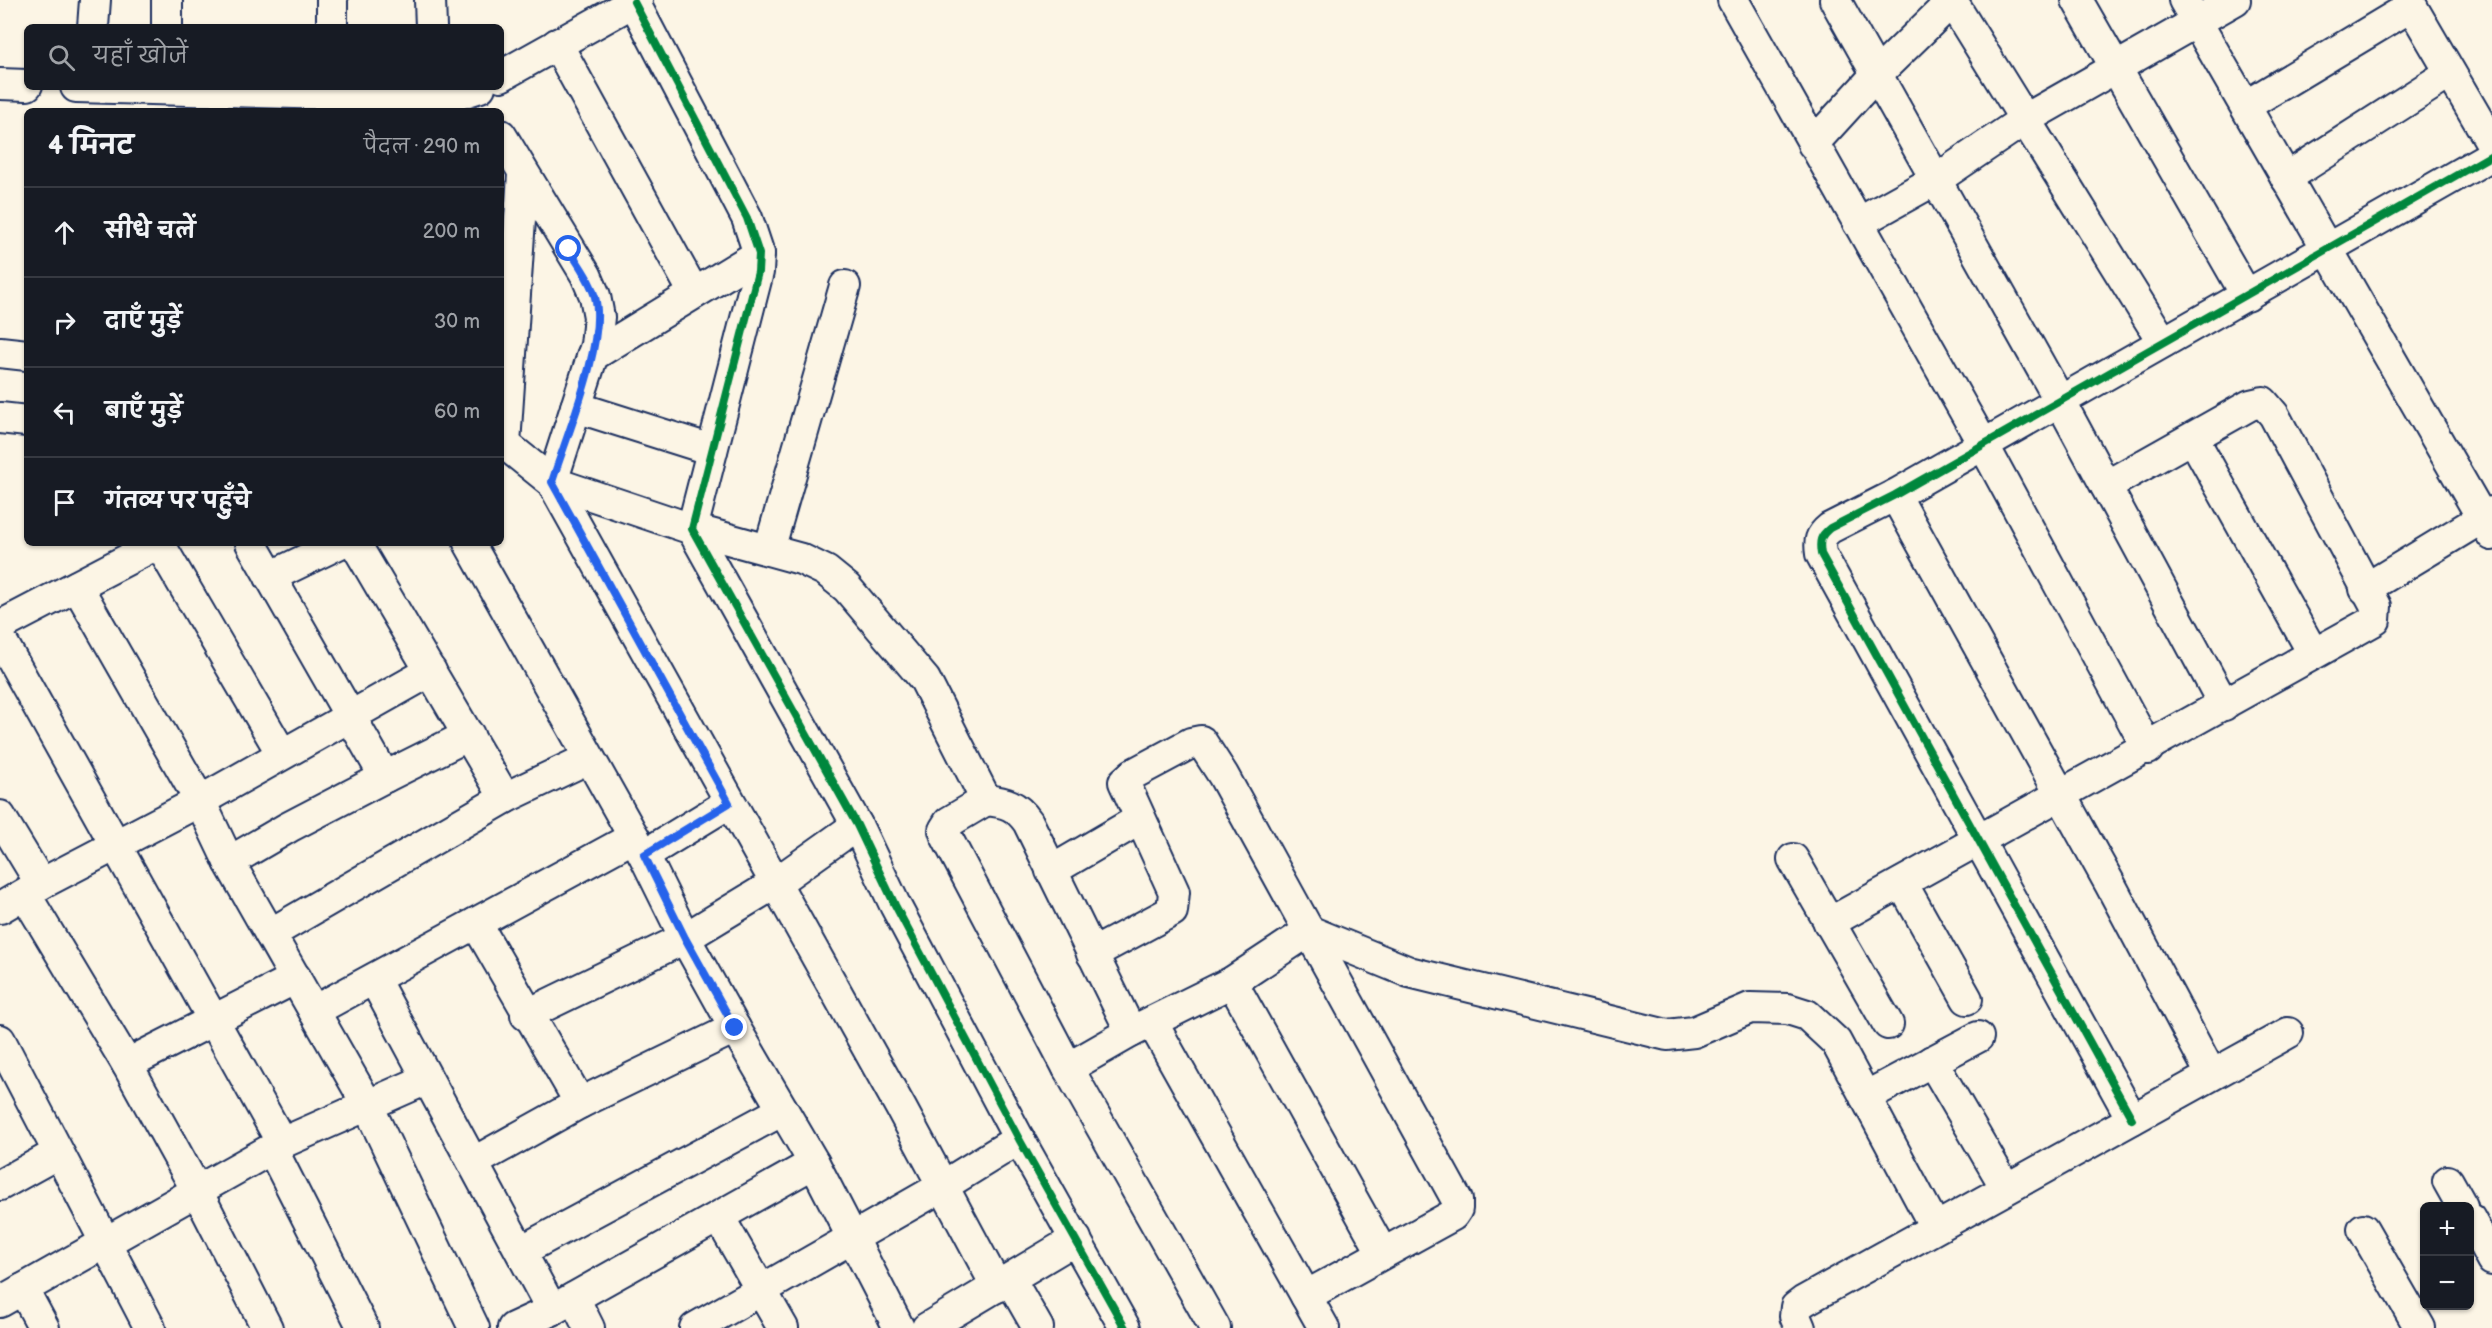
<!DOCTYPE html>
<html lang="hi">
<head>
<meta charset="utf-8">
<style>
  :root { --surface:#171b24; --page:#242831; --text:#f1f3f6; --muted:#9ea1a6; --line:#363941 }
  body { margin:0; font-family:"Balsamiq Sans","Playpen Sans Deva",sans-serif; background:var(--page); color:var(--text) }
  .controls { position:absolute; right:18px; bottom:18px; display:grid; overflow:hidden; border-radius:9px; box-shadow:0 2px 4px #0004 }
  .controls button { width:54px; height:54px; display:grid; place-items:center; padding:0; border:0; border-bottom:2px solid var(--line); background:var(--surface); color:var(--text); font:30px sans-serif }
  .stop { position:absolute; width:18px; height:18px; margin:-14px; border:4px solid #2563eb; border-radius:50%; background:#fff }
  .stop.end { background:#2563eb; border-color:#fff; box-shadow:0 2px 6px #0008 }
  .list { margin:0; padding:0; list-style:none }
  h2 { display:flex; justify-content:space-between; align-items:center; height:78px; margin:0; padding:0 24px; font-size:26px }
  h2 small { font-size:20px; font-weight:400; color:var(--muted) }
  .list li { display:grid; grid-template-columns:39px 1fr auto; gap:18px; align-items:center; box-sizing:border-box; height:90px; padding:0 24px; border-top:2px solid var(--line) }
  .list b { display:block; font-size:22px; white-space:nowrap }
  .list em { font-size:20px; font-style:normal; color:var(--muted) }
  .icon { flex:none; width:33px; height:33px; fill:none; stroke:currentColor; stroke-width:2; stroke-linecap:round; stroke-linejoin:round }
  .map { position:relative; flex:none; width:2492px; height:1328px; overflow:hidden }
  .search { position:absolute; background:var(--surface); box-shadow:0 2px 4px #0004; left:24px; top:24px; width:480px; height:66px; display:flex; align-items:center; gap:15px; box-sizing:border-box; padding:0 21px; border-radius:9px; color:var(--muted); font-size:22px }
  .panel { position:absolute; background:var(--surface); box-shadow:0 2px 4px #0004; left:24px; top:108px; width:480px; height:438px; border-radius:9px }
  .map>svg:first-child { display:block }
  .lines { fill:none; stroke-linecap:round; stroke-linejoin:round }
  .minor-casing { stroke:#1b2f5e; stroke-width:34 }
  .minor { stroke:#fcf5e5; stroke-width:30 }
  .cycleway-casing { stroke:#fcf5e5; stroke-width:11 }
  .cycleway { stroke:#00873e; stroke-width:8 }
  .route { stroke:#2563eb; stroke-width:8 }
</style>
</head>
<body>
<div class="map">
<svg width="2492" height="1328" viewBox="0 0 2492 1328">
  <rect width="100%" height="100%" fill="#fcf5e5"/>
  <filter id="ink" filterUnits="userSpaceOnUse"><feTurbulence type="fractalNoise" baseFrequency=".0167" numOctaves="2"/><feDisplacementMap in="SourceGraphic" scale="12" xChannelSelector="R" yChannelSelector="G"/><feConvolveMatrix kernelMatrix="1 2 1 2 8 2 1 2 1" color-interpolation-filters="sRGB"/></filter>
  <g filter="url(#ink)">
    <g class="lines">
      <defs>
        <g id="minor">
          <path d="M 430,0 L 431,27"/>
          <path d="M 1733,0 L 1983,444 L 2148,749"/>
          <path d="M 1835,0 L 2060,401 L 2224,705"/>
          <path d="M 1951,0 L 2163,342"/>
          <path d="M 2077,0 L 2247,296"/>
          <path d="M 2184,0 L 2492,535"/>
          <path d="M 2408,0 L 2492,144"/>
          <path d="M 634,2 L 747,218 L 759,254 L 758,272 L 692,529 L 857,825 L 895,905 L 1019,1139 L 1125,1328"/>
          <path d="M 93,27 L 95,0"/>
          <path d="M 167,27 L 167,0"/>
          <path d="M 332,27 L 332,0"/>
          <path d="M 557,44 L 694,293"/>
          <path d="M 501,76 L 637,0"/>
          <path d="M 0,84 L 27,85"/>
          <path d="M 76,87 L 332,94 L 434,102 L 480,87"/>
          <path d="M 2247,105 L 2412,6"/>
          <path d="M 501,135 L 586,275 L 595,296 L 599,317 L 596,345 L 552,482 L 901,1108 L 997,1287"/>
          <path d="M 1813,144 L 1876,75 L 1953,0"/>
          <path d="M 2286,178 L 2450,73"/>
          <path d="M 1858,223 L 1937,179 L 2024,120 L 2235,0"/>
          <path d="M 0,352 L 27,355"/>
          <path d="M 592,356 L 759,254"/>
          <path d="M 576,407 L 712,450"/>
          <path d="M 0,418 L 27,421"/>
          <path d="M 2193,438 L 2313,653"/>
          <path d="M 501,441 L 552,482 L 692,529 L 801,559 L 826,571 L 847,588 L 925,680 L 986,800 C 1006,802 1016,805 1028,822 L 1131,1032"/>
          <path d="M 505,444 L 523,174"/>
          <path d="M 1895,495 L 2110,884 L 2211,1074"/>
          <path d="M 159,543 L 282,754"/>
          <path d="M 355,543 L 505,798"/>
          <path d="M 469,543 L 644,855 L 685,938 L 735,1028 L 814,1163 L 899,1328"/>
          <path d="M 769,550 L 845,286"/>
          <path d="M 270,577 L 340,543"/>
          <path d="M 77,586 L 200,801 L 229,862 L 367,1104 L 474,1328"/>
          <path d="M 2365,589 L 2492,512"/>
          <path d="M 0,626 L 159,543"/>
          <path d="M 0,638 L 282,1143"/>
          <path d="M 385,777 L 469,735"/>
          <path d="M 986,800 L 949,822 L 944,830 L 946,836 L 1068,1068 L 1215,1328"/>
          <path d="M 0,816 L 41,884"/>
          <path d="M 644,855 L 729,803"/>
          <path d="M 1793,859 L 1888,1024"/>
          <path d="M 229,862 L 289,827 L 385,777 L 251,543"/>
          <path d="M 1051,871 L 1140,819"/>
          <path d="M 1902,883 L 1967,999"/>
          <path d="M 25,894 L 127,1064 L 196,1189 L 267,1328"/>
          <path d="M 0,908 L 41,884 L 200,801 L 431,671"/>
          <path d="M 476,923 L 580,1103"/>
          <path d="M 1829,923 L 2375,620 L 2376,606 L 2274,415 L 2263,402 L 2250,405 L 2106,486"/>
          <path d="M 270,934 L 505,798 L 589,758"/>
          <path d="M 1092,954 L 1172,911 L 1174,892 L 1124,782 L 1133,774 L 1191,743 L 1201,741 L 1223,775 L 1457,1200 L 1457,1209 L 1453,1215 L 1306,1296"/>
          <path d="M 374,979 L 552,1310"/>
          <path d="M 1232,982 L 1382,1252"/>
          <path d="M 314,1011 L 634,837"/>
          <path d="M 526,1015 L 685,938 L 774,884 L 857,825"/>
          <path d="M 1152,1022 L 1324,1328"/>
          <path d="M 0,1040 L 150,1328"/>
          <path d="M 1932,1061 L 2006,1188"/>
          <path d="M 127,1064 L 296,978"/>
          <path d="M 1068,1068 L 1131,1032 L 1232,982 L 1309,931 L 1409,972 L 1667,1035 L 1694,1032 L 1750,1008 L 1788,1009 L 1807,1015 L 1836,1042 L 1935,1227"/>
          <path d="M 1865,1097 L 1978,1037"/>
          <path d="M 2132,1119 L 1821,554 C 1819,541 1820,536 1830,528 L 1895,495 L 2492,155"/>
          <path d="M 272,1149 L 363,1328"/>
          <path d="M 474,1162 L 580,1103 L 735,1028"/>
          <path d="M 2448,1181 L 2462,1206"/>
          <path d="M 0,1185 L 58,1153"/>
          <path d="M 719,1217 L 783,1328"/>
          <path d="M 2470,1219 L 2492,1260"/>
          <path d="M 2363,1229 L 2420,1328"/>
          <path d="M 521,1251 L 783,1110"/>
          <path d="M 1010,1279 L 1038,1328"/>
          <path d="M 23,1289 L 44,1328"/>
          <path d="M 574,1298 L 589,1328"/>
          <path d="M 0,1302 L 282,1143 L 427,1079"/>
          <path d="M 513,1328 L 552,1310 L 814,1163"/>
          <path d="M 695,1328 L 943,1186 L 1019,1139"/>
          <path d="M 927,1328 L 1076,1239"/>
          <path d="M 1800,1328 L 1795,1316 L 1796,1307 L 1804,1301 L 2288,1033"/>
        </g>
      </defs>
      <use href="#minor" class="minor-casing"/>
      <use href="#minor" class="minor"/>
      <defs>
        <g id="cycleway">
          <path d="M 634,2 L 747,218 L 759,254 L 758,272 L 692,529 L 857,825 L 895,905 L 1019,1139 L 1125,1328"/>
          <path d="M 2132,1119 L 1821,554 C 1819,541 1820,536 1830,528 L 1895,495 L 2492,155"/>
        </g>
      </defs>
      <use href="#cycleway" class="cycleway-casing"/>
      <use href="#cycleway" class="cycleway"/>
    </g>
  </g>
  <g class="lines" filter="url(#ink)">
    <path class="route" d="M 569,249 C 578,264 590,279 595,297 C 607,341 566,437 552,482 L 729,803 L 644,855 L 685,938 L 735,1028"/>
  </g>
</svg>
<div class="controls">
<button>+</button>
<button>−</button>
</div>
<div class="stop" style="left:569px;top:249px"></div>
<div class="stop end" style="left:735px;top:1028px"></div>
<div class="search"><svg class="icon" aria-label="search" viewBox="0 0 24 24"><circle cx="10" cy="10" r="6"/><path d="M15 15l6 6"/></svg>यहाँ खोजें</div>
<section class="panel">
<h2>4 मिनट<small>पैदल · 290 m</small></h2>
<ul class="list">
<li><svg class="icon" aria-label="ahead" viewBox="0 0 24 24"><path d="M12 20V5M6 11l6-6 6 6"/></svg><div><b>सीधे चलें</b></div><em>200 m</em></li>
<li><svg class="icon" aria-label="right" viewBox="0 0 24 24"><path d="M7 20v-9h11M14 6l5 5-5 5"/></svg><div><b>दाएँ मुड़ें</b></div><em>30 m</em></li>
<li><svg class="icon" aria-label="left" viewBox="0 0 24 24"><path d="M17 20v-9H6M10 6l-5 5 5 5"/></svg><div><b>बाएँ मुड़ें</b></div><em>60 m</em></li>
<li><svg class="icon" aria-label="arrive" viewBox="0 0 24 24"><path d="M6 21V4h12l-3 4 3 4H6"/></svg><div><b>गंतव्य पर पहुँचे</b></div></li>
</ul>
</section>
</div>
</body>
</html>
